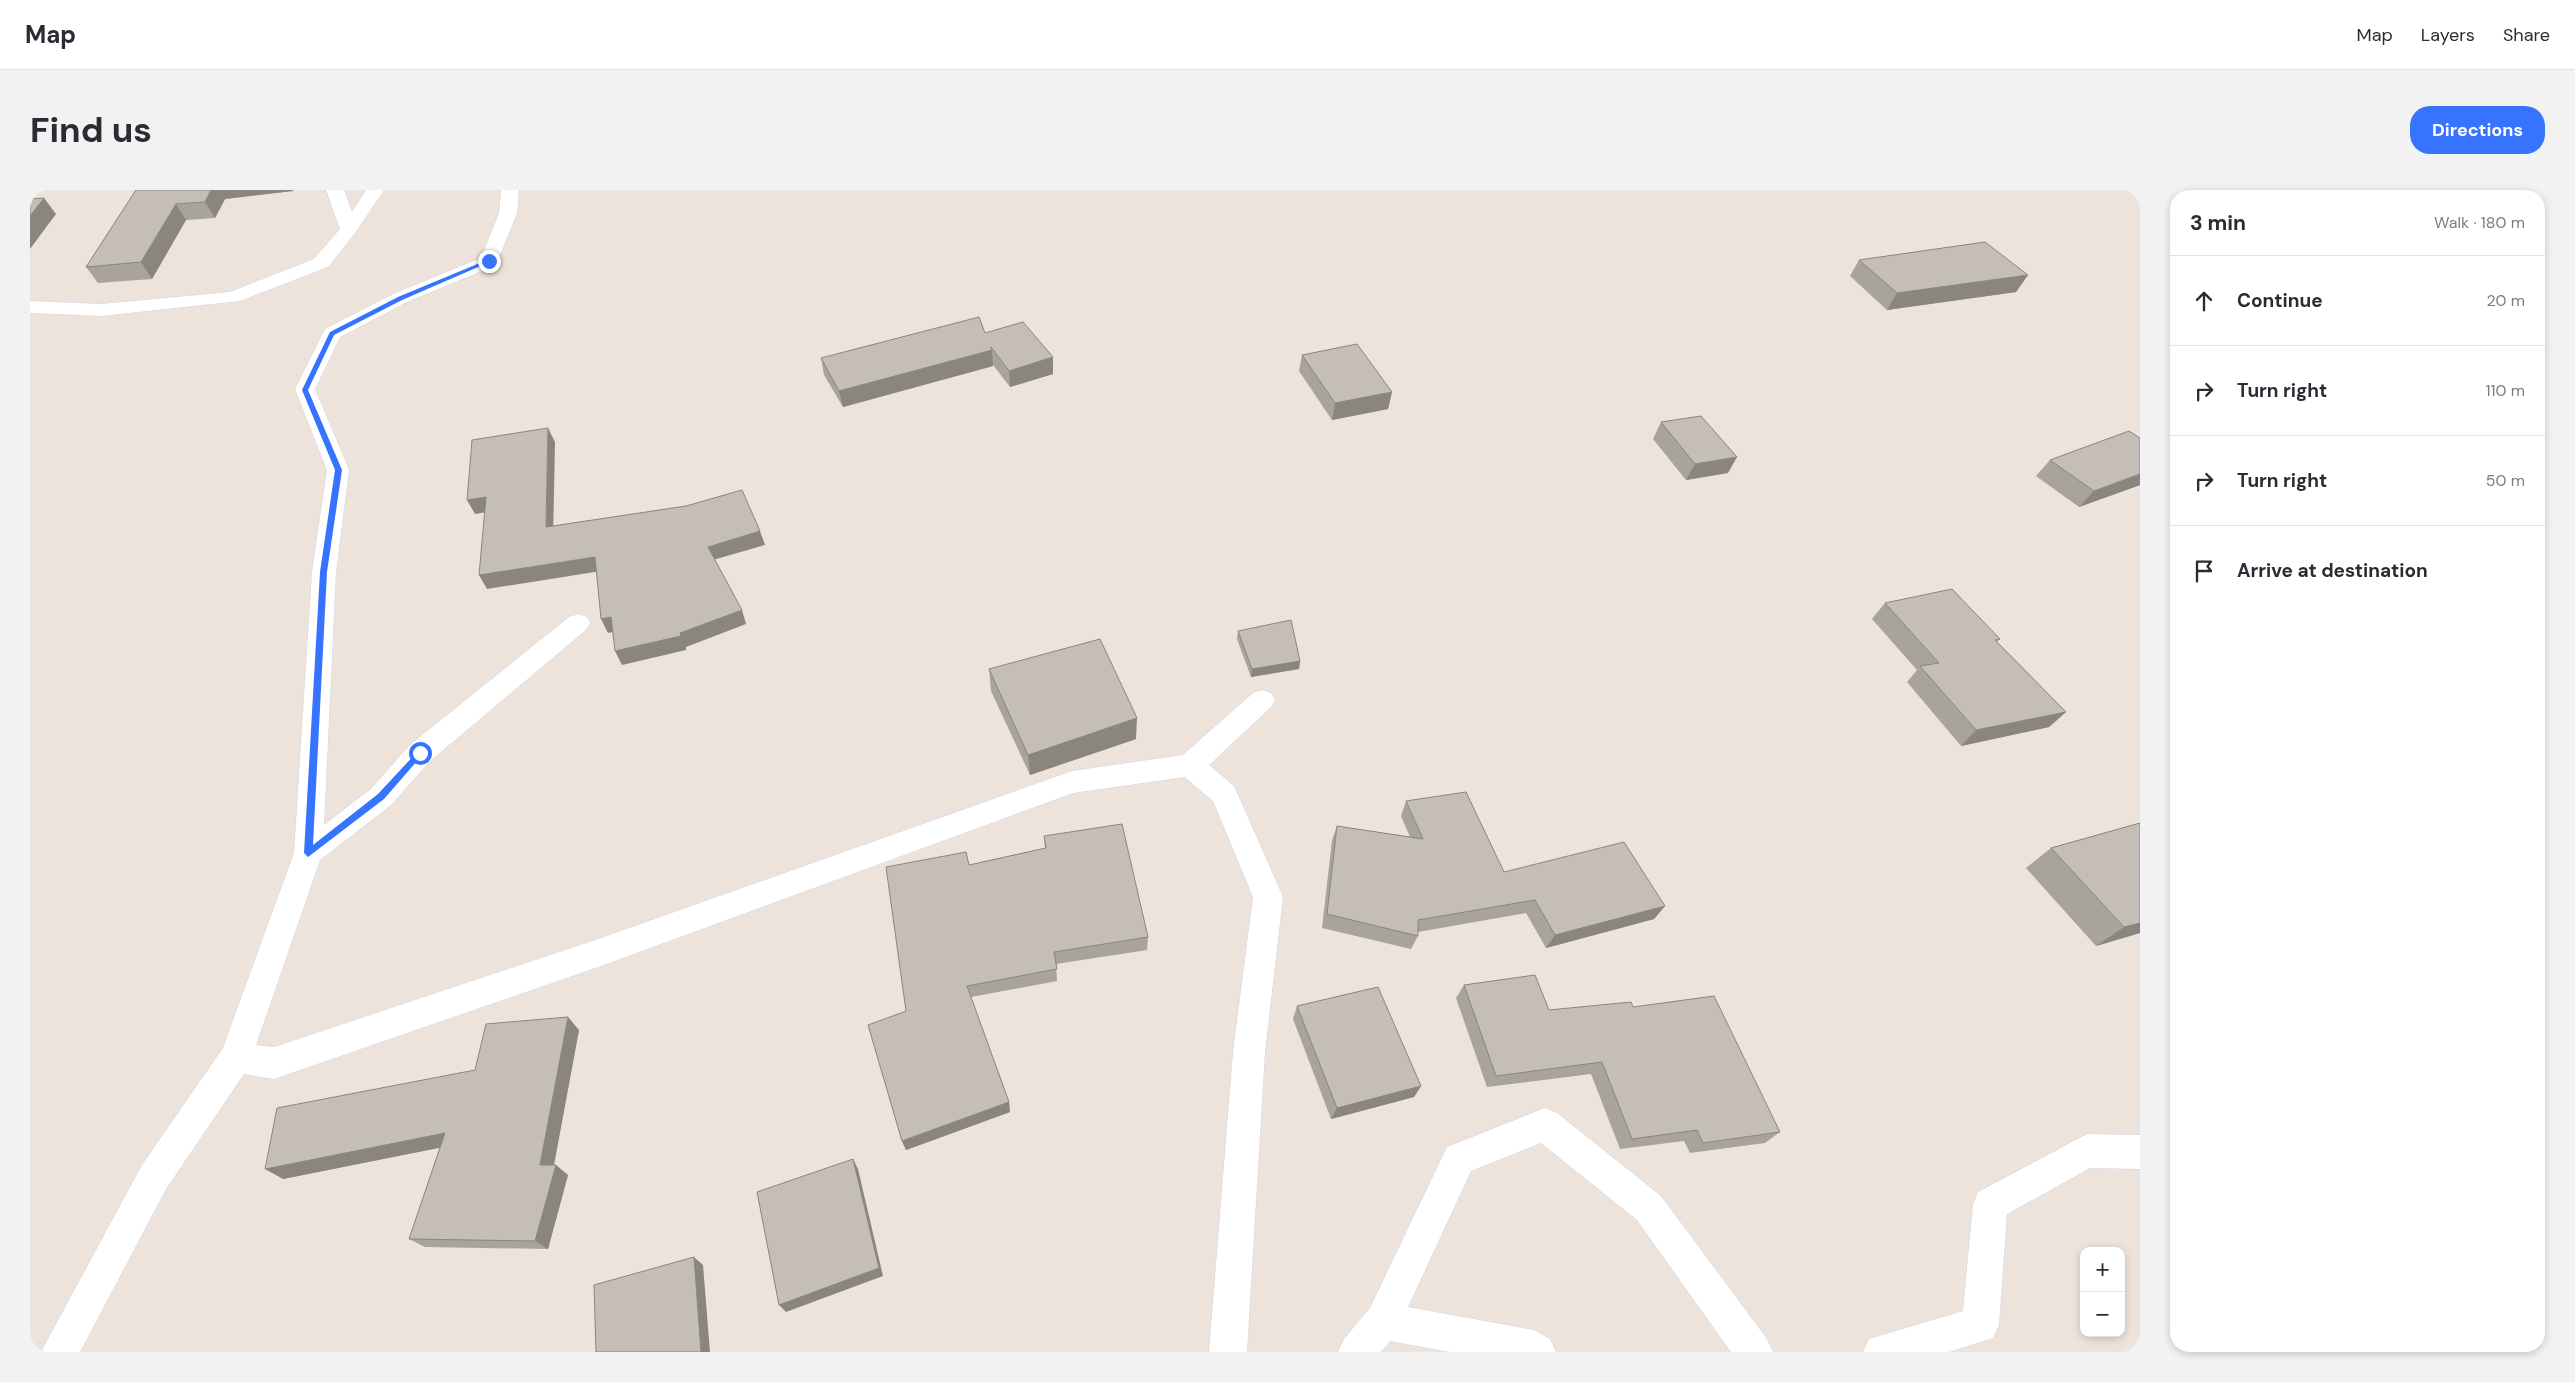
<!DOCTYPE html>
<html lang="en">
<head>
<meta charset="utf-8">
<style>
  :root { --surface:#fff; --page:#f2f2f3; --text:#2b2b33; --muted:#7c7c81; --line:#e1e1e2; --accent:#3673ff }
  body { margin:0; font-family:"DM Sans",sans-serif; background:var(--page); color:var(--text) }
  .controls { position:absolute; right:15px; bottom:15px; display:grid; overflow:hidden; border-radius:10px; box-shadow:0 2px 8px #0003 }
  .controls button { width:45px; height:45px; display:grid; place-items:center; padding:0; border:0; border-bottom:1px solid var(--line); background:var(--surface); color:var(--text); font:25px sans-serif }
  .stop { position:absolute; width:15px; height:15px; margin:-11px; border:4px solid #3673ff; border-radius:50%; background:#fff }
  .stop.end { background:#3673ff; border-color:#fff; box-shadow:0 1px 5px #0008 }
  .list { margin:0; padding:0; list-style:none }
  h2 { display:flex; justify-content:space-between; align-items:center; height:65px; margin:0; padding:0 20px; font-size:21px }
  h2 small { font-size:16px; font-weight:400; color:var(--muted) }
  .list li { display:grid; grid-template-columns:32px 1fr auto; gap:15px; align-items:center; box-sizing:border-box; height:90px; padding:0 20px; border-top:1px solid var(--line) }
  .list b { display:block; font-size:19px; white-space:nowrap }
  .list em { font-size:16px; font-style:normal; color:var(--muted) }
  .icon { flex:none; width:28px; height:28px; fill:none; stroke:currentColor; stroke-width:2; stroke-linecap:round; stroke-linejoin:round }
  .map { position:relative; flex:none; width:2110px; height:1162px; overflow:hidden; border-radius:20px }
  header { display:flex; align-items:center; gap:30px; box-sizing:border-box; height:70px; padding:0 25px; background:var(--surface); border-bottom:1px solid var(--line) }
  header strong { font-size:24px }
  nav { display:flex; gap:28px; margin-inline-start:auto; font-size:18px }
  .intro { display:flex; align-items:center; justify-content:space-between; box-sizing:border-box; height:120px; padding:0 30px }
  h1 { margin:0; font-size:35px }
  .button { padding:12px 22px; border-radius:20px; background:var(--accent); color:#fff; font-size:18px; font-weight:700 }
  main { display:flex; gap:30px; padding:0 30px }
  aside { flex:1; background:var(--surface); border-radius:20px; box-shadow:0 2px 8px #0003 }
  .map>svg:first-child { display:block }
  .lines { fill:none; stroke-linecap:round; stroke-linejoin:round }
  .minor-casing { stroke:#d0d6e4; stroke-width:1 }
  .minor { fill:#fff; fill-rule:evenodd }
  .wall { fill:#a9a39d }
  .shaded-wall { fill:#8a857f }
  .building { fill:#c5beb6; stroke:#8a857f }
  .route { fill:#3673ff }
</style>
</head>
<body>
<header>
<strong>Map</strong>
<nav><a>Map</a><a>Layers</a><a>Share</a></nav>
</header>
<div class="intro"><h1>Find us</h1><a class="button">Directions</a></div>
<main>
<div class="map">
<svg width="2110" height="1162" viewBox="0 0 2110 1162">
  <rect width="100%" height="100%" fill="#ede3db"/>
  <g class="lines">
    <defs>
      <g id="minor">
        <path d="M 296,0 L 314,0 L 322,22 L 336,0 L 354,0 L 325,43 L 298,77 L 210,111 L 71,126 L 0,123 L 0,111 L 71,114 L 200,102 L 284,69 L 310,39 Z"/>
        <path d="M 471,0 L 489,0 L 487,23 L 466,75 L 377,112 L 310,147 L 285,199 L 319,280 L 306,382 L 294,635 L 341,599 L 380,555 L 539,427 L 548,424 L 557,427 L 560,433 L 557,439 L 400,571 L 361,615 L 290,670 L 226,855 L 244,857 L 571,748 L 1042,581 L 1153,565 L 1223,503 L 1232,500 L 1241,503 L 1245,510 L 1241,517 L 1179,575 L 1204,596 L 1253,707 L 1235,862 L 1217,1162 L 1179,1162 L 1203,862 L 1223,707 L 1183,611 L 1155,587 L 1043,603 L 571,776 L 244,889 L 214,884 L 136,999 L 50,1162 L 11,1162 L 112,975 L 193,858 L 264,663 L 282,382 L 297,280 L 265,199 L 295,139 L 363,104 L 451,68 L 469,23 Z"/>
        <path d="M 1515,918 L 1527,923 L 1631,1006 L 1737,1149 L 1743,1162 L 1701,1162 L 1607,1030 L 1511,953 L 1441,981 L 1378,1117 L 1504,1140 L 1520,1149 L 1526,1162 L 1420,1162 L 1360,1151 L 1351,1162 L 1308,1162 L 1314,1149 L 1340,1118 L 1417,957 Z"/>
        <path d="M 2057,944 L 2110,945 L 2110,979 L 2060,978 L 1977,1024 L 1969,1135 L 1963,1148 L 1919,1162 L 1833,1162 L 1839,1149 L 1933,1121 L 1943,1014 L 1948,1002 Z"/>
      </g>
    </defs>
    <use href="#minor" class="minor-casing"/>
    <use href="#minor" class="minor"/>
  </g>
  <g class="wall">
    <path d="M 106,0 L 263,0 L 263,1 L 195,9 L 185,28 L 156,30 L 122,89 L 68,93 L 56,77 Z"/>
    <path d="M 1829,70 L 1998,85 L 1986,102 L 1857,120 L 1820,86 Z"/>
    <path d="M 955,143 L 1023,167 L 1023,184 L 980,197 L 963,175 L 963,176 L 813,217 L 794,185 L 791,168 Z"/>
    <path d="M 1272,165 L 1362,202 L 1358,219 L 1302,230 L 1269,181 Z"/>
    <path d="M 1631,232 L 1698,283 L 1656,290 L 1623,249 Z"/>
    <path d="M 2110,248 L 2110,295 L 2049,317 L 2006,286 L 2020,270 Z"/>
    <path d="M 1855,413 L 1970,449 L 1967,452 L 2036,522 L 2019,537 L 1931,556 L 1877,492 L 1887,480 L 1842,429 Z"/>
    <path d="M 1208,441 L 1270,471 L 1269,479 L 1221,487 L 1207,449 Z"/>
    <path d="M 959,479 L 1106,549 L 1000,585 L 961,501 Z"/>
    <path d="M 1376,611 L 1474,682 L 1635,716 L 1624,729 L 1516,758 L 1496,723 L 1388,742 L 1388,746 L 1381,759 L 1292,738 L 1302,650 L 1307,636 L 1380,647 L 1371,626 Z"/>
    <path d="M 2110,633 L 2110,743 L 2066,756 L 1996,678 L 2021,658 Z"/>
    <path d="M 1014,646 L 1118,747 L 1117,760 L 1026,774 L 1027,791 L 941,807 L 979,912 L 980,922 L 876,960 L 872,951 L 939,675 L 1015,658 Z"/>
    <path d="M 1434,795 L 1519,820 L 1603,817 L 1750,942 L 1735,953 L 1660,963 L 1654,951 L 1590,959 L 1561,884 L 1457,897 L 1426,808 Z"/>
    <path d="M 1267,816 L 1391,896 L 1384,907 L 1301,929 L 1263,829 Z"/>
    <path d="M 549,840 L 524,975 L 538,985 L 518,1059 L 395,1057 L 379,1049 L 410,957 L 253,989 L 445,880 Z"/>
  </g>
  <g class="shaded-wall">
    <path d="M 181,0 L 263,0 L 263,1 L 195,9 L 185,28 L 175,12 Z"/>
    <path d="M 14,8 L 26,24 L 0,59 L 0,26 Z"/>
    <path d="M 146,14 L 156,30 L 122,89 L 111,72 Z"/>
    <path d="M 1998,85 L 1986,102 L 1857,120 L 1867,103 Z"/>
    <path d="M 962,160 L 963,176 L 813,217 L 809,201 Z"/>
    <path d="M 1023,167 L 1023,184 L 980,197 L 979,181 Z"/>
    <path d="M 1362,202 L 1358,219 L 1302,230 L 1305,213 Z"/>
    <path d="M 518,238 L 525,252 L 523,351 L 516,337 Z"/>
    <path d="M 1707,267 L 1698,283 L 1656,290 L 1665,274 Z"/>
    <path d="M 2110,284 L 2110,295 L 2049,317 L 2064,301 Z"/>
    <path d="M 456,307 L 464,321 L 445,324 L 437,310 Z"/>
    <path d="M 730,341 L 735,355 L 683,370 L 678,357 Z"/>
    <path d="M 565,367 L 571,381 L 457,399 L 449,385 Z"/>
    <path d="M 712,420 L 716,434 L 656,457 L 656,460 L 592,475 L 585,461 L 650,443 Z"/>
    <path d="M 581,427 L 588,441 L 578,443 L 571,429 Z"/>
    <path d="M 1270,471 L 1269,479 L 1221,487 L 1222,479 Z"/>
    <path d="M 2036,522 L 2019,537 L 1931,556 L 1946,540 Z"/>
    <path d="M 1107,528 L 1106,549 L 1000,585 L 998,565 Z"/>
    <path d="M 1635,716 L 1624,729 L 1516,758 L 1525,745 Z"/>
    <path d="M 2110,733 L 2110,743 L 2066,756 L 2094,737 Z"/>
    <path d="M 538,827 L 549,840 L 522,985 L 510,975 Z"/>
    <path d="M 1391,896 L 1384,907 L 1301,929 L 1307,918 Z"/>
    <path d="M 979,912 L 980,922 L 876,960 L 872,951 Z"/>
    <path d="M 415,943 L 429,954 L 253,989 L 235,979 Z"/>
    <path d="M 823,969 L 828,979 L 853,1086 L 756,1122 L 749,1115 Z"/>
    <path d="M 526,975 L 538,985 L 518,1059 L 505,1051 Z"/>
    <path d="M 664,1067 L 673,1075 L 680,1162 L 671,1162 Z"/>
  </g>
  <g class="building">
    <path d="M 106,0 L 181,0 L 175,12 L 146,14 L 111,72 L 56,77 Z"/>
    <path d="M 14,8 L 0,26 L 0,9 Z"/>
    <path d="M 1955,52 L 1998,85 L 1867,103 L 1829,70 Z"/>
    <path d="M 949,127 L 955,143 L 993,132 L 1023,167 L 979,181 L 961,157 L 962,160 L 809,201 L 791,168 Z"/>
    <path d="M 1327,154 L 1362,202 L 1305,213 L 1272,165 Z"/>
    <path d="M 1671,226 L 1707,267 L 1665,274 L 1631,232 Z"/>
    <path d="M 518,238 L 516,337 L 656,316 L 712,300 L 730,341 L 678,357 L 712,420 L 650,443 L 651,446 L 585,461 L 581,427 L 571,429 L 565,367 L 449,385 L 456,307 L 437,310 L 442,250 Z"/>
    <path d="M 2099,241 L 2110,248 L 2110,284 L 2064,301 L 2020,270 Z"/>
    <path d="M 1922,399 L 1970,449 L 1965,450 L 2036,522 L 1946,540 L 1890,476 L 1909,473 L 1855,413 Z"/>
    <path d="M 1261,430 L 1270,471 L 1222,479 L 1208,441 Z"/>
    <path d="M 1070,449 L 1107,528 L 998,565 L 959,479 Z"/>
    <path d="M 1436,602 L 1474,682 L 1594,652 L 1635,716 L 1525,745 L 1505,710 L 1388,730 L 1388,746 L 1297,724 L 1307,636 L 1393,649 L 1376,611 Z"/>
    <path d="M 2110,633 L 2110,733 L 2094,737 L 2021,658 Z"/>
    <path d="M 1092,634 L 1118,747 L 1024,762 L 1027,779 L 937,796 L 979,912 L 872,951 L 838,835 L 876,821 L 856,677 L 936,662 L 939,675 L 1016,658 L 1014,646 Z"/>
    <path d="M 1505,785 L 1519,820 L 1601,812 L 1603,817 L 1684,806 L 1750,942 L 1673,953 L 1667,940 L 1602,949 L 1572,872 L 1466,886 L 1434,795 Z"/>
    <path d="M 1348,797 L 1391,896 L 1307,918 L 1267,816 Z"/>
    <path d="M 538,827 L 510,975 L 526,975 L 505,1051 L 379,1049 L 415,943 L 235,979 L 247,918 L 445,880 L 456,834 Z"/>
    <path d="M 823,969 L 849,1078 L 749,1115 L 727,1002 Z"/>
    <path d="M 664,1067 L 671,1162 L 566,1162 L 564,1095 Z"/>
  </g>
  <path class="route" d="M 457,70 L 462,71 L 372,110 L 304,145 L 278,200 L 312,280 L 297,382 L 283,655 L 348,604 L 388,561 L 394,563 L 354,609 L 278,667 L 274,663 L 290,382 L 305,280 L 272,200 L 300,142 L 368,107 Z"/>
</svg>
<div class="controls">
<button>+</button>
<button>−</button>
</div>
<div class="stop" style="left:390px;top:563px"></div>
<div class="stop end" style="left:459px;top:71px"></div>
</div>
<aside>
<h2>3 min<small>Walk · 180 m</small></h2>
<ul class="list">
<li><svg class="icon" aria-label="ahead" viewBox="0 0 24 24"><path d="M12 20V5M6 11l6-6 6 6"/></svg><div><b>Continue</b></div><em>20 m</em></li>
<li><svg class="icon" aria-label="right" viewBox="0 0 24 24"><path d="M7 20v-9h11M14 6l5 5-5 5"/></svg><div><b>Turn right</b></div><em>110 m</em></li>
<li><svg class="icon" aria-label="right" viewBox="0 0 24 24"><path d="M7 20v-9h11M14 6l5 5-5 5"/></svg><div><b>Turn right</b></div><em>50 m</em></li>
<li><svg class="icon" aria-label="arrive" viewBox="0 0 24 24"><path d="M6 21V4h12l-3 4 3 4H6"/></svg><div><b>Arrive at destination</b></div></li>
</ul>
</aside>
</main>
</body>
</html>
